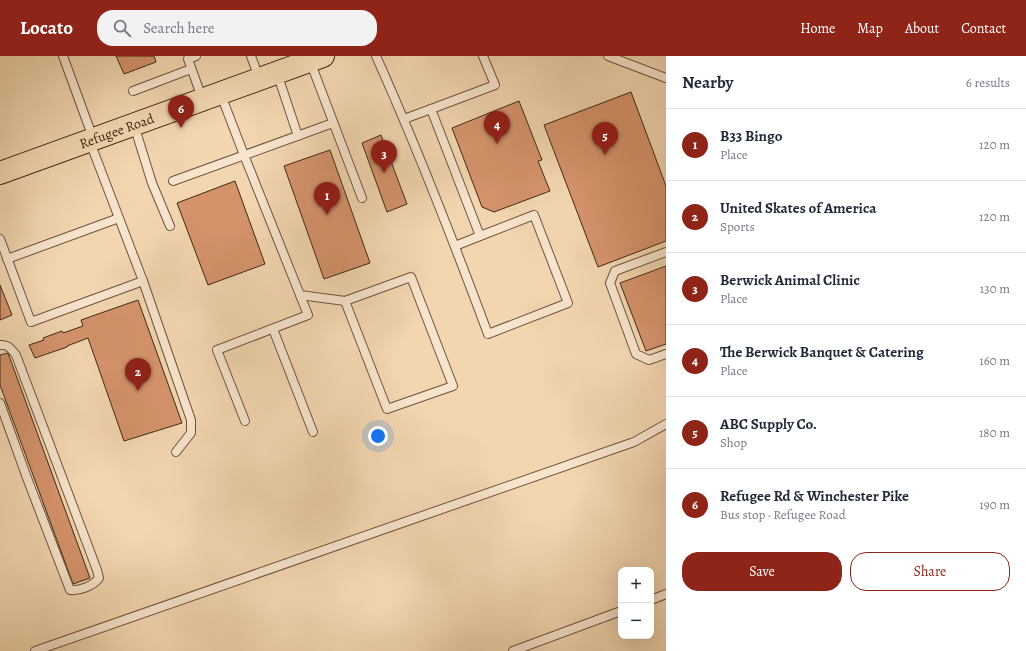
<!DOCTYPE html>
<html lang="en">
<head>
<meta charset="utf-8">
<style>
  :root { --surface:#fff; --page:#f2f2f3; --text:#1f2937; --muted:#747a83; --line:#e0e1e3; --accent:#8f2418 }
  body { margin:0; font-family:Alegreya,serif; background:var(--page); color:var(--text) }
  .controls { position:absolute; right:12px; bottom:12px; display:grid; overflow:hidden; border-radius:8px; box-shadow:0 4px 16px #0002 }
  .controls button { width:36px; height:36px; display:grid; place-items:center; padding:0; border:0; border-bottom:1px solid var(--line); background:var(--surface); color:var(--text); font:20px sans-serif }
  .you { position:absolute; left:378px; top:380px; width:14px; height:14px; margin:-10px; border:3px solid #fff; border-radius:50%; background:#1a73e8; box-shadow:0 0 0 6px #1a73e833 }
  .badge { display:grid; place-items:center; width:26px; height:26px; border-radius:50%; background:var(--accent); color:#fff; font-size:13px; font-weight:700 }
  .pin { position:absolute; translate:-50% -33px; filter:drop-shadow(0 1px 2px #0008) }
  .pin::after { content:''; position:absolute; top:21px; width:14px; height:12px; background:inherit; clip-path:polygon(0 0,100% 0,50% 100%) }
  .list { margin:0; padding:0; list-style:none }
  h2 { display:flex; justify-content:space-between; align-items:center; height:52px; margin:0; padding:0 16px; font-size:17px }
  h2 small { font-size:13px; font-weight:400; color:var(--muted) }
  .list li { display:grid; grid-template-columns:26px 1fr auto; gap:12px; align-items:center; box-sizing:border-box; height:72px; padding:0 16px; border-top:1px solid var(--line) }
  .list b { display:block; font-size:15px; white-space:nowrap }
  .list p { margin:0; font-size:13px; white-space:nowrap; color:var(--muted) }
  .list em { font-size:13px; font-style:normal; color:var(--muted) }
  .actions { display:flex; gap:8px; padding:12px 16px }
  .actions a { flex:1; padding:9px 0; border:1px solid var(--accent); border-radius:16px; text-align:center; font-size:14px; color:var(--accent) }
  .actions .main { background:var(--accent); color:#fff }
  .icon { flex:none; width:22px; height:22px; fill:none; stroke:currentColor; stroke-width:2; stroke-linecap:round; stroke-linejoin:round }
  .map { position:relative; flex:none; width:666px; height:595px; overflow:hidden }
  header { display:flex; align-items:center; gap:24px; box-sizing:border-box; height:56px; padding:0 20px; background:var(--accent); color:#fff }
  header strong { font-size:19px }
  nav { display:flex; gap:22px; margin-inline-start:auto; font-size:14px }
  .search { width:280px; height:36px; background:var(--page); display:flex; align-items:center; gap:10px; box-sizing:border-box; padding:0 14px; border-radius:16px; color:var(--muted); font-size:15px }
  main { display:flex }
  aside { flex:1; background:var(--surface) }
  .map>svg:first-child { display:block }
  .building { fill:#d5936c; stroke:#402915 }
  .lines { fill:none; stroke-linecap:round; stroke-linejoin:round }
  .service-casing { stroke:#6c543c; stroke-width:10 }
  .primary-casing { stroke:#402915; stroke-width:24 }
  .service { stroke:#f7e4cc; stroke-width:8 }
  .primary { stroke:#f2d6b0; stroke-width:22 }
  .labels { text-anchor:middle; stroke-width:4; stroke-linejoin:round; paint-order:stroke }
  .street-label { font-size:14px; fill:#402915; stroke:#f7e4cc }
</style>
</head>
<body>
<header>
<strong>Locato</strong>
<div class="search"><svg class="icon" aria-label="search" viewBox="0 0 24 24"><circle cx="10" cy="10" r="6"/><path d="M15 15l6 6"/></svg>Search here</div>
<nav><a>Home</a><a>Map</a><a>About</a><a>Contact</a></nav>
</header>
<main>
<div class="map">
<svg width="666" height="595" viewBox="0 0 666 595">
  <rect width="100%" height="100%" fill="#f2d6b0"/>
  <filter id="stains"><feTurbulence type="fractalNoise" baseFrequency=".005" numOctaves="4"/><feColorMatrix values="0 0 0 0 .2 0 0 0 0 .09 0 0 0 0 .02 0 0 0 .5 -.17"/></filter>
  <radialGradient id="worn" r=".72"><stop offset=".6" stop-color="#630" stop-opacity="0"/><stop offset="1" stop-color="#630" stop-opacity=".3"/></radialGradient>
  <g class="building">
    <path d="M 116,0 L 154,0 L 156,6 L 124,18 Z"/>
    <path d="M 631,36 L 666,130 L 666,185 L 598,211 L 544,69 Z"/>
    <path d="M 519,45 L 542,104 L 538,105 L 550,135 L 494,156 L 482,151 L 452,72 Z"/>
    <path d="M 381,79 L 407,148 L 387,156 L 362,87 Z"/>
    <path d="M 330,94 L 370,207 L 324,223 L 284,110 Z"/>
    <path d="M 235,125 L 265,208 L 208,229 L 177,147 Z"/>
    <path d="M 666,210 L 666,288 L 646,295 L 620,227 Z"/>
    <path d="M 0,229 L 12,259 L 0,264 Z"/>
    <path d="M 138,244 L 182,367 L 124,385 L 88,282 L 67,290 L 67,291 L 35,302 L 29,289 L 44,284 L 43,282 L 62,275 L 63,277 L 83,270 L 81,264 Z"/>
    <path d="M 8,297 L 90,522 L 73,528 L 0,329 L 0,299 Z"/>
  </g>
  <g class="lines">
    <defs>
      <g id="service">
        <path d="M 63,0 L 93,82"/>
        <path d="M 196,0 L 188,3 L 202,42"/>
        <path d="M 251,0 L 259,22"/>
        <path d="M 376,0 C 417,91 453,184 488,278 L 568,247 L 534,159 L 480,180 L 431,53 L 495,29 L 483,0"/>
        <path d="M 608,0 L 666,22"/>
        <path d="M 310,5 L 362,142"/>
        <path d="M 277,17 L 298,80"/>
        <path d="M 133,35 L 191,13"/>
        <path d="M 221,39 L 244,99 L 300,239 L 345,245 L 411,221 L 453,330 L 387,353 L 345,245"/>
        <path d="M 404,63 L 431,53"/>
        <path d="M 134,69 L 152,127 L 170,170"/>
        <path d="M 173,125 L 333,67"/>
        <path d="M 0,183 L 31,266 L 143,225 L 90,86"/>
        <path d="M 455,190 L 480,180"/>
        <path d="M 666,196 L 615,215 L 610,227 L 636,298 L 649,304 L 666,298"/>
        <path d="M 7,203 L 119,162"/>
        <path d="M 143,225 L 191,364 L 191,377 L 176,396"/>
        <path d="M 273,273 L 313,376"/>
        <path d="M 0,289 C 8,288 11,293 16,299 L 97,514 L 99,522 C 93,530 80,535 70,534 L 27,422 L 0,347"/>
        <path d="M 245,365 L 217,294 L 308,259 L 300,239"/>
        <path d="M 651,544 L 666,538"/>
        <path d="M 35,595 L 634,386 L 666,368"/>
        <path d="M 513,595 L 621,555"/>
      </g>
      <g id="primary">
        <path id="s1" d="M 0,117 L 323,0"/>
      </g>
    </defs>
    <use href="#service" class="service-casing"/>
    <use href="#primary" class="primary-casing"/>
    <use href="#service" class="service"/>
    <use href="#primary" class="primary"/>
  </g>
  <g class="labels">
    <g class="street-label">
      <text dy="5" stroke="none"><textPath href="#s1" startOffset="124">Refugee Road</textPath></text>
    </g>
  </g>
  <rect width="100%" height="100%" filter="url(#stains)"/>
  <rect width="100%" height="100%" fill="url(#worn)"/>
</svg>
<div class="controls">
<button>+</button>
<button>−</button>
</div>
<div class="you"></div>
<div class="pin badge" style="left:327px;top:159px">1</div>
<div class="pin badge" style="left:138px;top:335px">2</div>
<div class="pin badge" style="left:384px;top:117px">3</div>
<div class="pin badge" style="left:497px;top:88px">4</div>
<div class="pin badge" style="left:605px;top:99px">5</div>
<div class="pin badge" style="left:181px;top:72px">6</div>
</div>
<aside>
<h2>Nearby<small>6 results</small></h2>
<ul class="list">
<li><span class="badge">1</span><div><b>B33 Bingo</b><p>Place</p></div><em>120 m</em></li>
<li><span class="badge">2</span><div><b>United Skates of America</b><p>Sports</p></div><em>120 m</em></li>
<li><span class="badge">3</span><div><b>Berwick Animal Clinic</b><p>Place</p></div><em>130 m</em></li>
<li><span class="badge">4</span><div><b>The Berwick Banquet &amp; Catering</b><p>Place</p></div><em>160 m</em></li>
<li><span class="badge">5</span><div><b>ABC Supply Co.</b><p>Shop</p></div><em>180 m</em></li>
<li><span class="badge">6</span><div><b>Refugee Rd &amp; Winchester Pike</b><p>Bus stop · Refugee Road</p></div><em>190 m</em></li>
</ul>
<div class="actions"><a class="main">Save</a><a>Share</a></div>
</aside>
</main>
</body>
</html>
